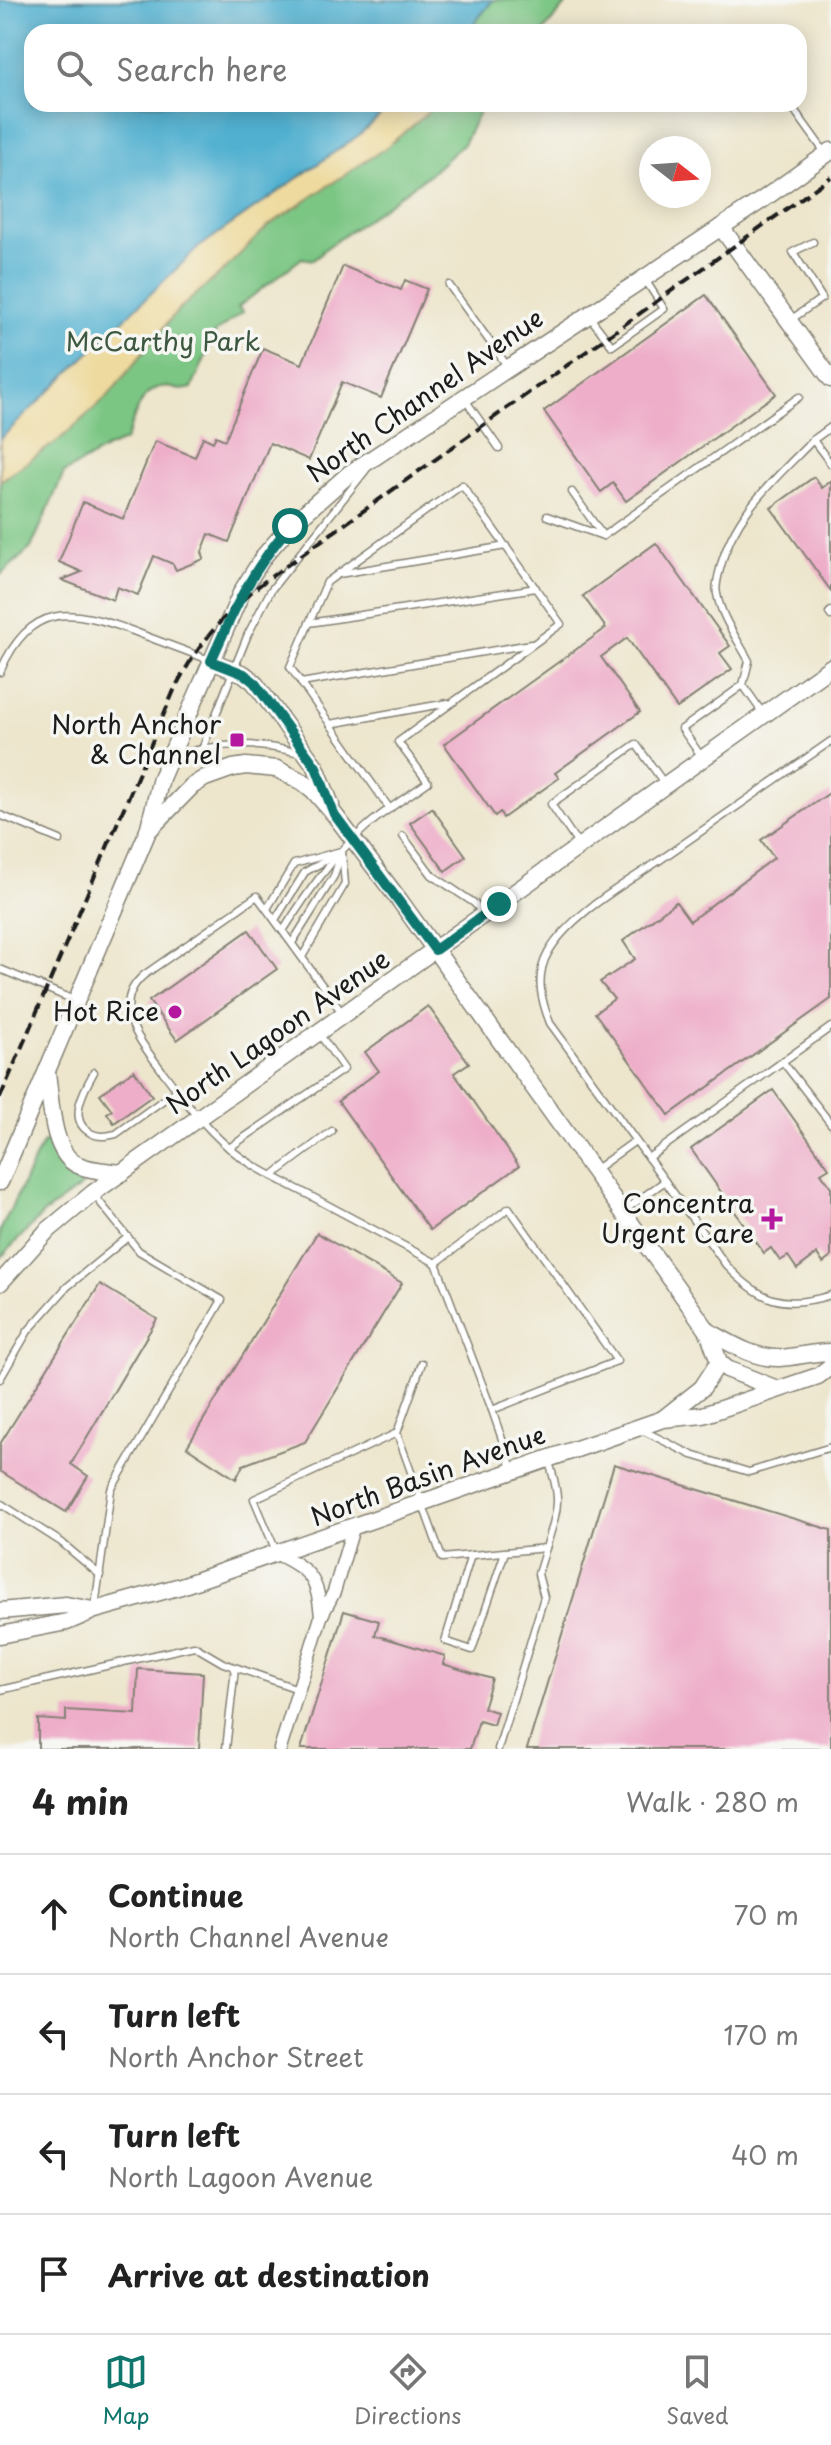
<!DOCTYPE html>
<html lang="en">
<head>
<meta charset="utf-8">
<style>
  :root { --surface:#fff; --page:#f6f6f6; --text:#222; --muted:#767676; --line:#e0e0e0; --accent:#0f766e }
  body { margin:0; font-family:"Playpen Sans",sans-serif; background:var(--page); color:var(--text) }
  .compass { position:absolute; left:639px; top:136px; width:72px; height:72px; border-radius:50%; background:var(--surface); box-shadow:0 4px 20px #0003; rotate:107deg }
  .stop { position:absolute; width:24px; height:24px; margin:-18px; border:6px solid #0f766e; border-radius:50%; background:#fff }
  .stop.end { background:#0f766e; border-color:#fff; box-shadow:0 2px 8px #0008 }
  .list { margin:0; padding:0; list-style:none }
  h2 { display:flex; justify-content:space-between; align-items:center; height:104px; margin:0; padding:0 32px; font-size:34px }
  h2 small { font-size:26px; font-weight:400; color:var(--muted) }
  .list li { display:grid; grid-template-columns:52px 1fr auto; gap:24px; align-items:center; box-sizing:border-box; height:120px; padding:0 32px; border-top:2px solid var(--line) }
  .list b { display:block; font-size:30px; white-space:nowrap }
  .list p { margin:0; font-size:26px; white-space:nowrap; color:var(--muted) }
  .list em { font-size:26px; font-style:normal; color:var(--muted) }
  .icon { flex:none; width:44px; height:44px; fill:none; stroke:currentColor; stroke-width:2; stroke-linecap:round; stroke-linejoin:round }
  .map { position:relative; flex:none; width:831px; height:1749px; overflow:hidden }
  .search { position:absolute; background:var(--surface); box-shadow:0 4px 20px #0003; left:24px; right:24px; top:24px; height:88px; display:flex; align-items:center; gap:20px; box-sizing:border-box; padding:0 28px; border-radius:24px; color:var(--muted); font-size:30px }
  .sheet { height:584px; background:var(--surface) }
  nav { display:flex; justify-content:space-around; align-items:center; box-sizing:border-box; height:112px; border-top:2px solid var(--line); background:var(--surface); font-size:22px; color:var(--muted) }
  nav a { display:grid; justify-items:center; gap:4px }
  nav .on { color:var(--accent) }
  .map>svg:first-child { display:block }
  .green { fill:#7bc684; stroke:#4c7150; stroke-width:2 }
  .sand { fill:#eeda9e; stroke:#857b5d; stroke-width:2 }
  .water { fill:#51b0d0; stroke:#366676; stroke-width:2 }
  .building { fill:#eeaec9 }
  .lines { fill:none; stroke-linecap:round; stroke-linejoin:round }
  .lane-casing { stroke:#848174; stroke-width:9 }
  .street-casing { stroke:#848174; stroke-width:15 }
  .secondary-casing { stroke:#848174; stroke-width:19 }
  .lane { stroke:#fff; stroke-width:6 }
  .street { stroke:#fff; stroke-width:12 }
  .secondary { stroke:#fff; stroke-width:16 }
  .rail { stroke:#1c1c1c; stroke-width:4; stroke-dasharray:12 6; stroke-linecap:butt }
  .route { stroke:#0f766e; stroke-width:10 }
  .poi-dot { fill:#b5179e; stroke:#f6f6f2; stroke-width:3 }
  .labels { text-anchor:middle; stroke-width:7; stroke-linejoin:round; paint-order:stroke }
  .park-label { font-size:26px; fill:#3d5840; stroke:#f6f6f2 }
  .street-label { font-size:26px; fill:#1c1c1c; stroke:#f6f6f2 }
  .poi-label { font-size:26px; fill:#1c1c1c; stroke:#f6f6f2; text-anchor:end }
</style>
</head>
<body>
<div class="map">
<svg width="831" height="1749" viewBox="0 0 831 1749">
  <rect width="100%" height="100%" fill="#f6f6f2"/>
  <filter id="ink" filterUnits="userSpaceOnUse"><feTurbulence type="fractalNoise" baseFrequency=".0125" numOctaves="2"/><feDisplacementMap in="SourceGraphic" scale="16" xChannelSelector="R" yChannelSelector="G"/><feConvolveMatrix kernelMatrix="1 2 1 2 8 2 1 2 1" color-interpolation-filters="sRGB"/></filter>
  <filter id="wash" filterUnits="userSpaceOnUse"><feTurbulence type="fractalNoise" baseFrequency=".006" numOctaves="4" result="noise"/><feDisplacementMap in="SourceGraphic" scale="32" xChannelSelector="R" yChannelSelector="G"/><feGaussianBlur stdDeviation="1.8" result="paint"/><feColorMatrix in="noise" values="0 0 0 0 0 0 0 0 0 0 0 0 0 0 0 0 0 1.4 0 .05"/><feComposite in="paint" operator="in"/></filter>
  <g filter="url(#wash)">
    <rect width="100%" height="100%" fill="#ede6cd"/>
    <g class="green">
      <path d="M 493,0 L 570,0 L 543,32 L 467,32 Z"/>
      <path d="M 393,104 L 483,104 L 463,144 L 431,173 L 322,251 L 321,254 L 313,260 L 302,258 L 238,307 L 243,312 L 216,332 L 192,388 C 174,393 172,385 160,387 C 140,390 132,425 125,441 L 107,448 L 64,473 L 31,548 L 0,575 L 0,439 Z"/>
      <path d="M 43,1142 L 49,1142 L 59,1165 L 80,1179 L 82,1186 L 43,1214 L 0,1258 L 0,1231 Z"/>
    </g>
    <path class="sand" d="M 393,104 L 435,104 L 422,118 L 385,148 L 268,226 L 221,273 L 178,310 L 108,396 L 59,440 L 0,481 L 0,439 L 199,247 L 359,135 Z"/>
    <path class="water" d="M 0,0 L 493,0 L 467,32 L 32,32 L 32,104 L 393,104 L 359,135 L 199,247 L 0,439 Z"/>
    <g id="blocks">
      <g class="building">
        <path d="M 343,266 L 401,290 L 405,280 L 427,289 L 381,398 L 342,382 L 309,460 L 270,443 L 229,542 L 209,534 L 202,552 L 204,559 L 176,570 L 173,564 L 154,556 L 138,595 L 117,587 L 113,600 L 62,580 L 82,572 L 59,562 L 83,502 L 123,519 L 155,441 L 195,457 L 203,437 L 213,442 L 216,436 L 225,440 L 263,348 L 302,364 Z"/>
        <path d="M 706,295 L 776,394 L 626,501 L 613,483 L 601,492 L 544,411 Z"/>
        <path d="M 814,477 L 822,488 L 831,481 L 831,591 L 771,508 Z"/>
        <path d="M 656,543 L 730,646 L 720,653 L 732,669 L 677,708 L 627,638 L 601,657 L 640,712 L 555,773 L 559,778 L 503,818 L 500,812 L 495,816 L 444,744 L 606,628 L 583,596 Z"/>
        <path d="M 831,792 L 831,999 L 669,1115 L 595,1013 L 614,999 L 600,982 L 635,959 L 623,941 L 676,902 L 690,921 L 774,858 L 761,840 Z"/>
        <path d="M 432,808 L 466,856 L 445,871 L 410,823 Z"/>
        <path d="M 249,930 L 277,969 L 177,1040 L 149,1001 Z"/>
        <path d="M 428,1006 L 469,1063 L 454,1073 L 519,1166 L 430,1230 L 338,1101 L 379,1071 L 365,1052 Z"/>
        <path d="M 134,1070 L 152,1096 L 114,1123 L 107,1113 L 112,1110 L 100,1094 Z"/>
        <path d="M 773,1090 L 829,1168 L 821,1173 L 831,1187 L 831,1257 L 823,1263 L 817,1254 L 797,1269 L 788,1256 L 780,1261 L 771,1248 L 764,1253 L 691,1149 Z"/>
        <path d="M 317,1233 L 402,1283 L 305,1442 L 243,1465 L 236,1479 L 187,1447 Z"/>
        <path d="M 100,1284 L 157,1319 L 71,1464 L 88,1476 L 66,1512 L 0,1471 L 0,1444 Z"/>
        <path d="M 614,1464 L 831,1530 L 831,1749 L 527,1749 Z"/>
        <path d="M 344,1611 L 379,1621 L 375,1635 L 445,1656 L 443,1664 L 492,1679 L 483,1708 L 497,1712 L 493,1725 L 479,1721 L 470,1749 L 301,1749 Z"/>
        <path d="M 138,1669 L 203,1673 L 199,1749 L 38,1749 L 38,1719 L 66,1721 L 66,1710 L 136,1714 Z"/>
      </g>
    </g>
  </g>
  <g filter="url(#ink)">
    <use href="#blocks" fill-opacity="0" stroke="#848174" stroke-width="2"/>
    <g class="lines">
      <defs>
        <g id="lane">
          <path d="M 790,104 L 826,154"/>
          <path d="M 449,285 L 508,367"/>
          <path d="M 589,316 L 612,346 L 664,309 L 646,281"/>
          <path d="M 789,321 L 822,298 L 793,252 L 813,242"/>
          <path d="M 464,398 L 499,448"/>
          <path d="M 831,427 L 813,440 L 831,464"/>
          <path d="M 572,492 L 603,536 L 799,397"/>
          <path d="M 547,516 L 603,536"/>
          <path d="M 339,574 L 506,546"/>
          <path d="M 831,611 L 829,613 L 831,616"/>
          <path d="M 309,623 L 536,588"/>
          <path d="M 0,672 C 30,602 71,608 133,631 C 158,641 184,650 209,660"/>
          <path d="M 301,683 L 531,644"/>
          <path d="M 743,685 L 764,715"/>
          <path d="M 330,724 L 448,703"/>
          <path d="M 831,741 C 774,781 717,820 660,860 C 625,884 569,915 548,953 C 535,976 541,1000 550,1023 L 726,1265 C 760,1301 783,1310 831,1295"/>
          <path d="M 203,747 L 248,634 L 271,590 L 366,470"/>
          <path d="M 174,756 C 217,742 256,742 300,753"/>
          <path d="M 701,756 L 682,729 L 743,685 L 749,661 C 738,640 721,617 717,594 C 715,586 718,577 720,569 C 733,514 775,479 813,440"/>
          <path d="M 0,815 L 60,840"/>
          <path d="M 403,836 L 432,875 L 474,903 L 482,912"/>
          <path d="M 578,844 L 551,804 L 636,744 L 664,783"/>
          <path d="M 267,909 L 294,864 L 341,851"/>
          <path d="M 275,920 L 305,872 L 332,857"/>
          <path d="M 283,931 C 307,893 332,857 366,827 C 385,810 407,797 428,782 L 398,742 L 561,624 L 462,485 L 327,582 L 290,667 L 390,809"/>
          <path d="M 292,943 L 334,876 L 341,854"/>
          <path d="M 302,957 L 345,884 L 342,851"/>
          <path d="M 0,969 L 74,1000"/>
          <path d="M 343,1014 L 257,896 L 144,975 C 113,1001 134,1034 154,1060 C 177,1090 199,1122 228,1147 C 251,1167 280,1180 307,1194 C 350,1217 393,1240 436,1263 L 509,1208 L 617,1361 L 492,1410 L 513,1471"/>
          <path d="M 783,1062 L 831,1124"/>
          <path d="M 94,1072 C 85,1088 67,1119 89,1132 C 98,1138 107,1136 116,1134 L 177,1090"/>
          <path d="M 229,1148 L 344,1069 L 320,1035"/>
          <path d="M 648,1158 L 831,1027"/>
          <path d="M 596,1169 L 635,1141"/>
          <path d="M 272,1176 L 332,1131"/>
          <path d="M 95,1196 L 139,1251 L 222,1300 L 111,1490 L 95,1607"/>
          <path d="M 625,1210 L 665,1181"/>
          <path d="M 436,1263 L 492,1410"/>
          <path d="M 0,1379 L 28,1331 L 67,1287 L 128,1237"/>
          <path d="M 640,1429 L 692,1455 L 749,1472 L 831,1447"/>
          <path d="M 397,1433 L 422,1363"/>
          <path d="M 0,1503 L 61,1542 L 100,1575"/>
          <path d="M 546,1548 C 558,1507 562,1503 549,1462"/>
          <path d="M 276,1551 L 254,1499 L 397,1433 L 442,1558 L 546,1548 L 538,1574 L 544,1597 L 498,1749"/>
          <path d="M 471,1555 L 445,1641 L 472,1650 L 505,1552"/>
          <path d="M 0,1690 L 194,1646 L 223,1663 L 298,1689"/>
          <path d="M 226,1749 L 235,1668"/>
        </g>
        <g id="street">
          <path d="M 277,1554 C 311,1570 318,1579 321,1617"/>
          <path d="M 280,1749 L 321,1617 L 334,1592 L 353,1528"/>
        </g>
        <g id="secondary">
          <path d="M 721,227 L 831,379"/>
          <path d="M 211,661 L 244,674 L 254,682 L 316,767 L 331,805"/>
          <path d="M 148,831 L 192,786 L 205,778 L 233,768 L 246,766 L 277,769 L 303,782 L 313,790 L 334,814 L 400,901 L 708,1331 C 730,1343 754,1359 780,1358 C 797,1357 813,1352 831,1352"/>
          <path d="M 47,1073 C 51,1098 51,1154 78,1165 C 91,1171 108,1171 122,1173"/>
          <path d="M 0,1182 L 148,831 L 161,778 L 242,591 L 264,556 L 290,526 L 349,474 L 762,200 L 831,151"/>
          <path d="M 0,1283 L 46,1232 L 93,1193 L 831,667"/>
          <path d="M 708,1331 L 719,1362 L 727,1369 L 777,1389"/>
          <path d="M 664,1418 L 702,1388 L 719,1362"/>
          <path d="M 0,1611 L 66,1605 L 93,1610"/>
          <path d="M 0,1635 L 67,1622 L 95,1610 L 181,1586 L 663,1419 L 703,1415 L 818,1376 L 831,1366"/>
        </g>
      </defs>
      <use href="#lane" class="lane-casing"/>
      <use href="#street" class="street-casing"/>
      <use href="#secondary" class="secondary-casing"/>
      <use href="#lane" class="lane"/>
      <use href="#street" class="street"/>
      <use href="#secondary" class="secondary"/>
      <path class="rail" d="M 0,1098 L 175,688 C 198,644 226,611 265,581 L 831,177"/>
    </g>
  </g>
  <g class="lines" filter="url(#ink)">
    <path class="route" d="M 290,526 C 252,569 234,609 211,661 L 244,674 L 254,682 L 316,767 L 334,814 L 435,950 L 499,904"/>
  </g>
  <g class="poi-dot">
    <rect x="229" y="732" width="16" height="16" rx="4"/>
    <circle cx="175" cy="1012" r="8"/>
    <path d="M768 1207h8v8h8v8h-8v8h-8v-8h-8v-8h8z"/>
  </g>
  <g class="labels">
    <g class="park-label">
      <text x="163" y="351">McCarthy Park</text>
    </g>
    <g class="street-label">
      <text transform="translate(425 396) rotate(-35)" y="9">North Channel Avenue</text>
      <text transform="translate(278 1032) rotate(-35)" y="9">North Lagoon Avenue</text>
      <text transform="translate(428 1476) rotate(-20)" y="9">North Basin Avenue</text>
    </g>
    <g class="poi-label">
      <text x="221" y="734">North Anchor<tspan x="221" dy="30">&amp; Channel</tspan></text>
      <text x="159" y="1021">Hot Rice</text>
      <text x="754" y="1213">Concentra<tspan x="754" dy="30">Urgent Care</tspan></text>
    </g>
  </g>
</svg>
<svg class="compass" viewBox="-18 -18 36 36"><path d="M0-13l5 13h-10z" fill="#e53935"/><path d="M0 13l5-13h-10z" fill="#767676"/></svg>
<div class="stop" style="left:290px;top:526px"></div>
<div class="stop end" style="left:499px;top:904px"></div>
<div class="search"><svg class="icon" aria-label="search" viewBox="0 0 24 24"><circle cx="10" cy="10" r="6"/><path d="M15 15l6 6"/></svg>Search here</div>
</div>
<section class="sheet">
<h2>4 min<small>Walk · 280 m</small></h2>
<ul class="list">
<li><svg class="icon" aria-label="ahead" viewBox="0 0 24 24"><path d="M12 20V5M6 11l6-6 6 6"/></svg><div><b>Continue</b><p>North Channel Avenue</p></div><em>70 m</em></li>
<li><svg class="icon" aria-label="left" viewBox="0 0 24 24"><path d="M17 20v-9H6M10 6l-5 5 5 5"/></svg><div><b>Turn left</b><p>North Anchor Street</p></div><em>170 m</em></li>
<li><svg class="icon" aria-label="left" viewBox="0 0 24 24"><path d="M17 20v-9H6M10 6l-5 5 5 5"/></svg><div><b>Turn left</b><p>North Lagoon Avenue</p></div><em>40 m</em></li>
<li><svg class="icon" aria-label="arrive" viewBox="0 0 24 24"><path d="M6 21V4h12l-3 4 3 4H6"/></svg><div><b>Arrive at destination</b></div></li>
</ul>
</section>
<nav>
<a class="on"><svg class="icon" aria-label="map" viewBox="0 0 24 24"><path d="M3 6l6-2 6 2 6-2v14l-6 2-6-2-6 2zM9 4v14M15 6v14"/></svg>Map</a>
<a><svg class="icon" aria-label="directions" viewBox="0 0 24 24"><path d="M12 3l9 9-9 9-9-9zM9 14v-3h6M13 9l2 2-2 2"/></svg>Directions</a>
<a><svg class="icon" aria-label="saved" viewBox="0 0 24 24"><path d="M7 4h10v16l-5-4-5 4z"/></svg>Saved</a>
</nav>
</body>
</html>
